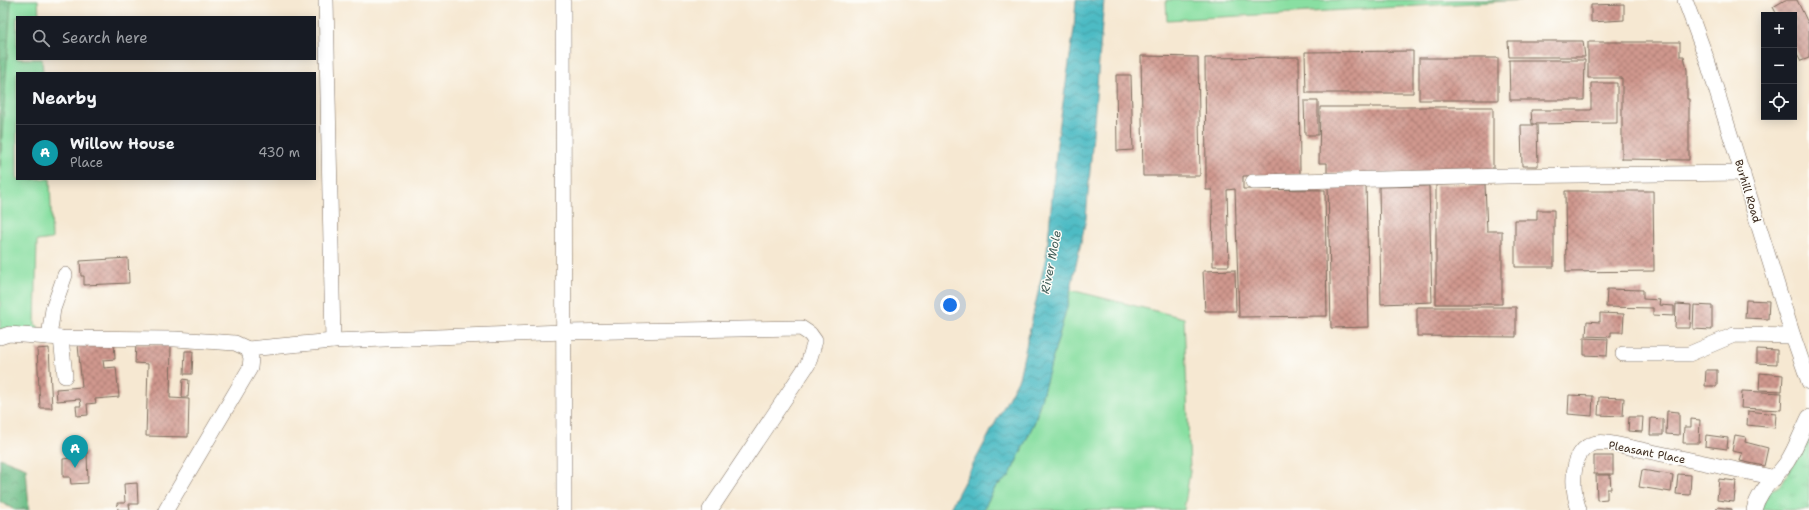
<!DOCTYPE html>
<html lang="en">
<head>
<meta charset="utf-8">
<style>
  :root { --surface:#171b24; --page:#20242c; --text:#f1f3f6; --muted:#9ea1a6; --line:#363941; --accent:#0b8043 }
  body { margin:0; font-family:"Shantell Sans",sans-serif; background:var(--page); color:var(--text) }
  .controls { position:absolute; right:12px; top:12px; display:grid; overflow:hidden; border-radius:0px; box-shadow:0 2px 10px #0003 }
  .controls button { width:36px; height:36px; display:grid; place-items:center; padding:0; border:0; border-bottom:1px solid var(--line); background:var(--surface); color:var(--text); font:20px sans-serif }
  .you { position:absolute; left:950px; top:305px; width:14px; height:14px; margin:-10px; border:3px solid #fff; border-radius:50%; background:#1a73e8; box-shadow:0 0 0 6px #1a73e833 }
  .badge { display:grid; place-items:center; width:26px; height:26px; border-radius:50%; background:var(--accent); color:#fff; font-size:13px; font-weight:700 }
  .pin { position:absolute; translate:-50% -33px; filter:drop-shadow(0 1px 2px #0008) }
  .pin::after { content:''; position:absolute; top:21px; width:14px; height:12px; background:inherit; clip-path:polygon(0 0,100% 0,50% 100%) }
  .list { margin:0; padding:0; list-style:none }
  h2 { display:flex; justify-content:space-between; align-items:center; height:52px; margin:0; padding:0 16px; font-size:17px }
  h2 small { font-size:13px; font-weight:400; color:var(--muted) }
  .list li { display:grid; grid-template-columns:26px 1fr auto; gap:12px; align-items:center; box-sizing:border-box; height:56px; padding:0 16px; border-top:1px solid var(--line) }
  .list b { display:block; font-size:15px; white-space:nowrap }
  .list p { margin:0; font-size:13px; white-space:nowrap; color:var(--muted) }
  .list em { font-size:13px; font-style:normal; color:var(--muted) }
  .icon { flex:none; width:22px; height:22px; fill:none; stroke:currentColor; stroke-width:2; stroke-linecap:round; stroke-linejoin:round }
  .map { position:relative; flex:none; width:1809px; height:510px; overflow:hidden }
  .search { position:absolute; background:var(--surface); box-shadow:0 2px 10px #0003; left:16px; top:16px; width:300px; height:44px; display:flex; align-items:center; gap:10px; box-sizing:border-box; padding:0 14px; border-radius:0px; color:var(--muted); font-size:15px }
  .panel { position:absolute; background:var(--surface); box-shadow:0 2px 10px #0003; left:16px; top:72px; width:300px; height:108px; border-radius:0px }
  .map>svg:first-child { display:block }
  .green { fill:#89dfa2; stroke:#628460 }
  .forest { fill:url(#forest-crowns); stroke:#547453 }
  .park { fill:url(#park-tufts); stroke:#628460 }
  .water { fill:url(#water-waves); stroke:#447271 }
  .building { fill:url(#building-cross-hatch) }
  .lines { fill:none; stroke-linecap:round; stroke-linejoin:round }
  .minor-casing { stroke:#7c6c5d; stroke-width:16 }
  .minor { stroke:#fff; stroke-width:15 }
  .labels { text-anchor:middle; stroke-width:3; stroke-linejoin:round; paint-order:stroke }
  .street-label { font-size:11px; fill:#3b2a1e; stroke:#fdfcf7 }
  .water-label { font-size:12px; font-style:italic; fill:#415d58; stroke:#fdfcf7 }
</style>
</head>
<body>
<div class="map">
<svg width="1809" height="510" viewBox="0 0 1809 510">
  <defs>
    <pattern id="forest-crowns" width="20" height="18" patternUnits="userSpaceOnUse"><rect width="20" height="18" fill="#6ebe88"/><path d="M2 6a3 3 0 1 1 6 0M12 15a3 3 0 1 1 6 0" fill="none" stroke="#5c9b6f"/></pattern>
    <pattern id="park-tufts" width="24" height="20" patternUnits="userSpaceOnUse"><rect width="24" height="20" fill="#89dfa2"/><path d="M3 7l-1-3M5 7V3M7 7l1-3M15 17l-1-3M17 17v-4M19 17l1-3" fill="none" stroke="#77c08b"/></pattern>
    <pattern id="water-waves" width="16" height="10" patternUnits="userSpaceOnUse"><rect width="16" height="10" fill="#4dbbc4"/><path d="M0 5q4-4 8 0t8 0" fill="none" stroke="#41989f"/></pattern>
    <pattern id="building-cross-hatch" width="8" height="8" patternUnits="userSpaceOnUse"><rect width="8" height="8" fill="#d0988e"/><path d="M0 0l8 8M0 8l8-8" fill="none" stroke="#aa7c73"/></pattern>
  </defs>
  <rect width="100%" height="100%" fill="#fdfcf7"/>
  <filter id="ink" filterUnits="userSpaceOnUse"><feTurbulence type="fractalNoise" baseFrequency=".025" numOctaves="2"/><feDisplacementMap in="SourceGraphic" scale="8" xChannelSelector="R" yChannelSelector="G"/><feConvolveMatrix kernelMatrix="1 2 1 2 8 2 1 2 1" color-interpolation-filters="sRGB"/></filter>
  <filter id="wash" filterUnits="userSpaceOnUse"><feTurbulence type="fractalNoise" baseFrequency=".012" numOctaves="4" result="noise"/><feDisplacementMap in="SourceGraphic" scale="16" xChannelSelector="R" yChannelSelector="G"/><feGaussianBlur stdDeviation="0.9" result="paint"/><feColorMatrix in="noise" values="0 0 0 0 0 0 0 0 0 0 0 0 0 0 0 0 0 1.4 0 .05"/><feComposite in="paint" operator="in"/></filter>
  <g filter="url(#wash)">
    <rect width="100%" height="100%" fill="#f6e8d2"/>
    <g class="green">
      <path d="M 0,0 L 38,0 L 39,17 L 17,17 L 17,59 L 42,59 L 43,73 L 17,73 L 17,179 L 50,179 L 52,239 L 37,241 L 35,325 L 38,326 L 39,338 L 0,332 Z"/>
      <path d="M 1166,0 L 1525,0 L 1167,20 Z"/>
      <path d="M 1071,290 L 1184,318 L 1190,471 L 1184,510 L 983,510 L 996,486 L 1009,477 L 1035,421 Z"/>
    </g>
    <g class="forest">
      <path d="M 0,0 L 11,0 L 0,166 Z"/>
      <path d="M 0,458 L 26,468 L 29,510 L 15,510 L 0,502 Z"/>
    </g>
    <path class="park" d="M 1809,437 L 1809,510 L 1760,510 L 1769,491 L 1781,485 Z"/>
    <path class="water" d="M 1076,0 L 1104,0 L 1086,219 L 1067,307 L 1035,421 L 1009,477 L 996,486 L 983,510 L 949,510 L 1019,378 L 1047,252 L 1057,143 L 1074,29 Z"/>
    <g id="blocks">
      <g class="building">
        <path d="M 1785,0 L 1797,0 L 1809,25 L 1809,58 L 1801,61 L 1794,48 L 1794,15 L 1777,15 L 1773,7 Z"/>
        <path d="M 1624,4 L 1624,20 L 1591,22 L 1591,5 Z"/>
        <path d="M 1508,41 L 1583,41 L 1585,57 L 1509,57 Z"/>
        <path d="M 1588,42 L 1680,42 L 1680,56 L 1684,56 L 1687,70 L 1687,99 L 1689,99 L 1689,160 L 1622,159 L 1622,78 L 1588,78 Z"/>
        <path d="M 1413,51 L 1413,93 L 1306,93 L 1305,52 Z"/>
        <path d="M 1141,56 L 1198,57 L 1200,176 L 1143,176 Z"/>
        <path d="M 1299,57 L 1300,175 L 1243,176 L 1243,189 L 1325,190 L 1327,316 L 1239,317 L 1235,189 L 1227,190 L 1229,266 L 1213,266 L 1212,190 L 1206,190 L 1206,176 L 1205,58 Z"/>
        <rect x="1419" y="58" width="79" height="42"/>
        <path d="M 1509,60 L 1585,60 L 1584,100 L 1510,100 Z"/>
        <path d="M 1116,75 L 1131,75 L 1133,150 L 1117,151 Z"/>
        <path d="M 1591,83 L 1617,83 L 1617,123 L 1532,124 L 1531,110 L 1591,110 Z"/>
        <path d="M 1304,101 L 1318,101 L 1318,135 L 1305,135 Z"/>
        <path d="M 1320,107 L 1493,107 L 1493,173 L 1327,173 L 1327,163 L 1319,163 Z"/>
        <path d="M 1521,125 L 1537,125 L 1538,166 L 1522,166 Z"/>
        <path d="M 1366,184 L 1369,327 L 1331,328 L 1328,185 Z"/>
        <path d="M 1485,184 L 1487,231 L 1502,231 L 1502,304 L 1436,304 L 1436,185 Z"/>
        <path d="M 1429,186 L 1432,302 L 1381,304 L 1379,187 Z"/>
        <path d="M 1565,191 L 1653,191 L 1654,271 L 1566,272 Z"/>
        <path d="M 1537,210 L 1554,210 L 1554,267 L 1515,267 L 1515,220 L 1537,220 Z"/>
        <path d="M 128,258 L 129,283 L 84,285 L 84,276 L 81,276 L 80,261 Z"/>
        <path d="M 1235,270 L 1236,311 L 1205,311 L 1203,271 Z"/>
        <path d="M 1607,289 L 1643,290 L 1643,299 L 1660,300 L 1659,305 L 1674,306 L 1674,316 L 1653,315 L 1653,308 L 1606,307 Z"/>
        <path d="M 1746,300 L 1769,301 L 1768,319 L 1745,318 Z"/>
        <path d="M 1676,304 L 1691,305 L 1690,328 L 1675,328 Z"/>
        <path d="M 1694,305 L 1712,306 L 1712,330 L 1693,329 Z"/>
        <path d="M 1417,307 L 1516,307 L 1516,337 L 1417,336 Z"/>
        <path d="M 1600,313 L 1624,314 L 1623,332 L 1611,332 L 1611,337 L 1586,336 L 1587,321 L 1600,322 Z"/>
        <path d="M 1584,338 L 1608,339 L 1607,356 L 1584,355 Z"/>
        <path d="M 114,342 L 115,359 L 103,360 L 104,368 L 116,367 L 119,397 L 95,399 L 96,403 L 87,404 L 88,415 L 77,416 L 76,406 L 81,406 L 80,399 L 57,401 L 56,389 L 82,387 L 78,345 Z"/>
        <path d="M 136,344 L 171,345 L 170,398 L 189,399 L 188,437 L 146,436 L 148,364 L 135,363 Z"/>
        <path d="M 49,348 L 52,408 L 40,408 L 37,349 Z"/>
        <path d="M 1757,349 L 1777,350 L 1777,364 L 1757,363 Z"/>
        <path d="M 185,351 L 193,351 L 192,374 L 184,374 Z"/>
        <path d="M 1706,370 L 1717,370 L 1717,386 L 1705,386 Z"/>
        <path d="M 1760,373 L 1783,375 L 1782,391 L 1759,390 Z"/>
        <path d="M 183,379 L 189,380 L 188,397 L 182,397 Z"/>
        <path d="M 1742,391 L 1782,393 L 1781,410 L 1741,408 Z"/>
        <path d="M 1569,395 L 1593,396 L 1592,416 L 1568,414 Z"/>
        <path d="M 1599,397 L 1624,398 L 1623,416 L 1598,415 Z"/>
        <path d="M 1667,411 L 1679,412 L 1679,435 L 1666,434 Z"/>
        <path d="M 1748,411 L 1776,414 L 1775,428 L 1747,425 Z"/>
        <path d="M 1629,417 L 1643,417 L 1642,432 L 1628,431 Z"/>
        <path d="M 1651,418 L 1663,419 L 1663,435 L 1650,435 Z"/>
        <path d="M 1691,419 L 1700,420 L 1699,443 L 1683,443 L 1684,427 L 1691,427 Z"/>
        <path d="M 1706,435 L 1728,438 L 1727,449 L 1705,446 Z"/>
        <path d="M 1735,435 L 1746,437 L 1745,442 L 1768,448 L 1764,466 L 1740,461 L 1742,453 L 1732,451 Z"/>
        <path d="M 70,452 L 87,452 L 88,483 L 71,484 L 70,477 L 63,477 L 63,459 L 71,458 Z"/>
        <rect x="1594" y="456" width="19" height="18"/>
        <path d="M 1642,470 L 1673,475 L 1671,492 L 1639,487 Z"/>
        <path d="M 1678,474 L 1691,475 L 1690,495 L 1676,494 Z"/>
        <path d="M 1596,475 L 1610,475 L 1611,489 L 1607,489 L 1607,499 L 1597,500 Z"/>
        <path d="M 1719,479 L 1736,481 L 1734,502 L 1717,500 Z"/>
        <path d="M 137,483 L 138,504 L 129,504 L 130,510 L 118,510 L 117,503 L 125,503 L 124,484 Z"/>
        <path d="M 1717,507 L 1732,509 L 1732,510 L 1716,510 Z"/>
      </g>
    </g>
  </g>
  <g filter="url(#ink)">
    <use href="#blocks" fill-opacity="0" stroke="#7c6c5d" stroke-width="1"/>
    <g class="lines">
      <defs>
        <g id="minor">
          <path d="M 326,0 L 333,341"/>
          <path d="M 563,0 L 564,510"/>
          <path d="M 1685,0 L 1707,60 L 1793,336 L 1809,382"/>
          <path d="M 1253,182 L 1507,176 L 1743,173"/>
          <path d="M 0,337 L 9,334 L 61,338 L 175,339 L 235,343 L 248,349"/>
          <path d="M 49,337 L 53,309 L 65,275"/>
          <path d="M 61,338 L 65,376"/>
          <path d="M 1623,354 L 1689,354 L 1734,335 L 1793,336"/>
          <path d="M 166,510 L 250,368 L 251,358 L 248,349 L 333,341 L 564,332 L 801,328 L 810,334 L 815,341 L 808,364 L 710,510"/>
          <path d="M 1579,510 C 1572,490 1568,449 1596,443 C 1601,442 1609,443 1614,444 L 1767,476 L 1774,479"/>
          <path d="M 1754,510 C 1759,489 1775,479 1787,462 C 1796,448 1802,431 1809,417"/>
        </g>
      </defs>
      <use href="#minor" class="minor-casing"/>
      <use href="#minor" class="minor"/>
    </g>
  </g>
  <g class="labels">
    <g class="street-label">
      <text transform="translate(1748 191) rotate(73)" y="4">Burhill Road</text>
      <text transform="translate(1647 452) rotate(11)" y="4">Pleasant Place</text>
    </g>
    <g class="water-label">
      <text transform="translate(1051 262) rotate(-79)" y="4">River Mole</text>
    </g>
  </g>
</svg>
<div class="controls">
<button>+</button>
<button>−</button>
<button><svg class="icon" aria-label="locate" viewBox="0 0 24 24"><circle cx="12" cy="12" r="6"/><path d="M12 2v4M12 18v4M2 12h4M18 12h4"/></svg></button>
</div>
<div class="you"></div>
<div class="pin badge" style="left:75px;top:468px;background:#0f9aa8">A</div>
<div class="search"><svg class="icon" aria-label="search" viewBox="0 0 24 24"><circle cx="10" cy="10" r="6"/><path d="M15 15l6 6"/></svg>Search here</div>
<section class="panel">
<h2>Nearby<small></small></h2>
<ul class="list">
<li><span class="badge" style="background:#0f9aa8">A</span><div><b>Willow House</b><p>Place</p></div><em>430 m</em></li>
</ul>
</section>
</div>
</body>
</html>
